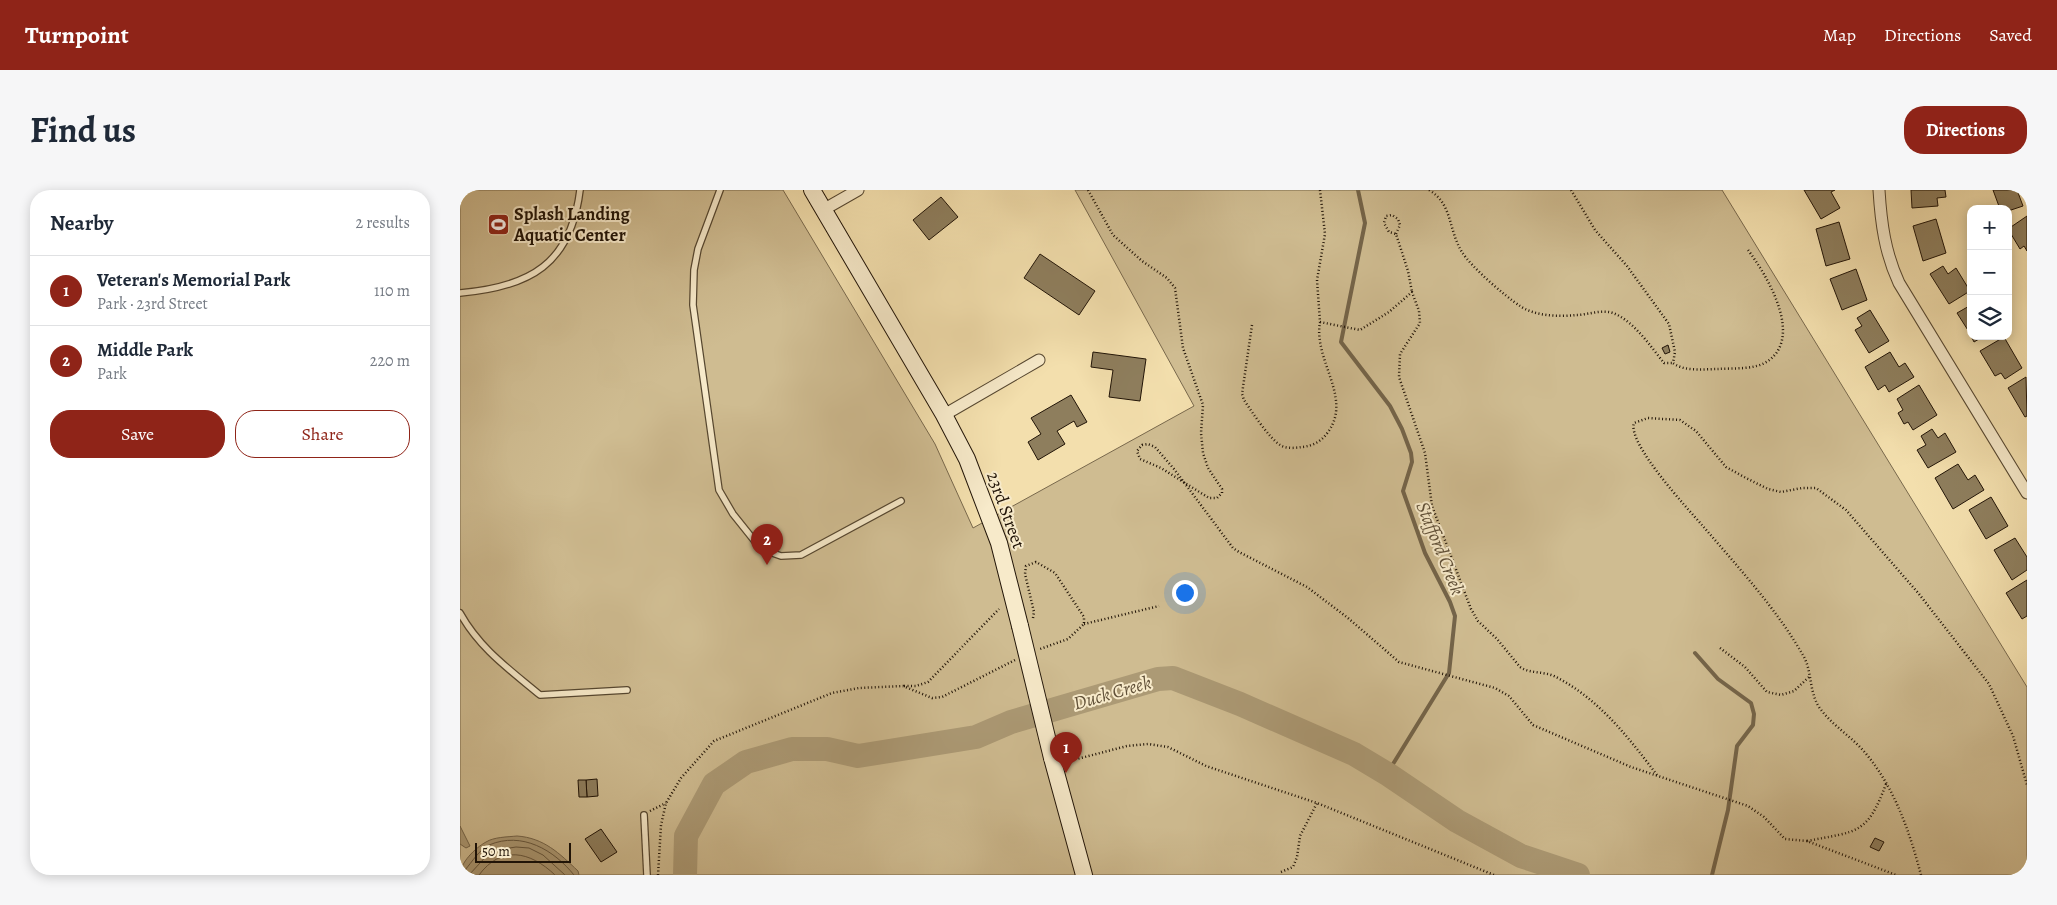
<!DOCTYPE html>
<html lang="en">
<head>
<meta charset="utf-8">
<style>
  :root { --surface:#fff; --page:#f6f6f7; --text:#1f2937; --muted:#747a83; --line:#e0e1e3; --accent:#8f2418 }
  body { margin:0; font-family:Alegreya,serif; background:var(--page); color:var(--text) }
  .controls { position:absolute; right:15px; top:15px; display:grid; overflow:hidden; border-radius:10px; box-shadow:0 2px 12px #0003 }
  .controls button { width:45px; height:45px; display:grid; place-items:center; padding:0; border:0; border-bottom:1px solid var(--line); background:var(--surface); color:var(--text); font:25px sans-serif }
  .scale { position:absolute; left:15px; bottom:12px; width:96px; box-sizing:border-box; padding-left:5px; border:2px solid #211407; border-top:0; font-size:14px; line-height:18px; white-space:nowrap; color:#211407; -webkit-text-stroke:4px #f7eaca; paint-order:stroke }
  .you { position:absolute; left:724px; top:402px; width:18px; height:18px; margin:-12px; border:4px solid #fff; border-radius:50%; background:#1a73e8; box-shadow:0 0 0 8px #1a73e833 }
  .badge { display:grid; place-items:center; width:32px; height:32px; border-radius:50%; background:var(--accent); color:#fff; font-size:16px; font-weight:700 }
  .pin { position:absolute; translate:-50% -41px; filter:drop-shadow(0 1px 2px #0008) }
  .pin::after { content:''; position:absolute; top:26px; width:18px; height:15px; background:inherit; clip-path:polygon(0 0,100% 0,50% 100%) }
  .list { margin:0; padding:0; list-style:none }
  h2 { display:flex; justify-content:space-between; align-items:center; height:65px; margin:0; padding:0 20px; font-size:21px }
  h2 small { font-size:16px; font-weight:400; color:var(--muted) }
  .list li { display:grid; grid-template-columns:32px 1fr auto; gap:15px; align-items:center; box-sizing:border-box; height:70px; padding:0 20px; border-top:1px solid var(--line) }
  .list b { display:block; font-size:19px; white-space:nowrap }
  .list p { margin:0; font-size:16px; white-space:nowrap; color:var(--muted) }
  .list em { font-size:16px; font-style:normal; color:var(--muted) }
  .actions { display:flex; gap:10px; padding:15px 20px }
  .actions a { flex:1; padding:11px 0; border:1px solid var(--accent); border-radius:20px; text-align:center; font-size:18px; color:var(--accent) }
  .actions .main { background:var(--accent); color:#fff }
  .icon { flex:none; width:28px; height:28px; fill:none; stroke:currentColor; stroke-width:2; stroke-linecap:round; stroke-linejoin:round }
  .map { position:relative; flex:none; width:1567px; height:685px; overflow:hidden; border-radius:20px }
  header { display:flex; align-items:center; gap:30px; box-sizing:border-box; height:70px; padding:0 25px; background:var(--accent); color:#fff }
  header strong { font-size:24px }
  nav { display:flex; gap:28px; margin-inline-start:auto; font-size:18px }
  .intro { display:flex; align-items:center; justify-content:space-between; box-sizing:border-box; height:120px; padding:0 30px }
  h1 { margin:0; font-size:35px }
  .button { padding:12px 22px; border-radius:20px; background:var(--accent); color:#fff; font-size:18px; font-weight:700 }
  main { display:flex; gap:30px; padding:0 30px }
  aside { flex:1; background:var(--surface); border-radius:20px; box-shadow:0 2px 12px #0003 }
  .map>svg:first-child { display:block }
  .green { fill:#cfbc91; stroke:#78684c }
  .water { fill:#ac9a75; stroke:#746449 }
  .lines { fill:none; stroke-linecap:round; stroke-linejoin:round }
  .shore { stroke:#66573e; stroke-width:1 }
  .stream { stroke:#746449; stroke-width:4 }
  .river { stroke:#ac9a75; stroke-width:24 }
  .building { fill:#8e7e5d; stroke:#211407 }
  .lane-casing { stroke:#564730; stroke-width:8 }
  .street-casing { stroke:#564730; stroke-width:13 }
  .secondary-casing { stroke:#211407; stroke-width:18 }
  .path { stroke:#211407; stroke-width:2.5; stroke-dasharray:1 2.5; stroke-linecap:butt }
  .lane { stroke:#f7eaca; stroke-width:5.5 }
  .street { stroke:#f7eaca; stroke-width:11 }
  .secondary { stroke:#f7eaca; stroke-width:16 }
  .secondary-bridge-casing { stroke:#211407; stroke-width:18; stroke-linecap:butt }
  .secondary-bridge { stroke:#f7eaca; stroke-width:16 }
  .labels { text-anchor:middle; stroke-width:4; stroke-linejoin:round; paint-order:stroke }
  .poi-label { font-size:18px; font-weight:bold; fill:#211407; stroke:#f7eaca; text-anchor:start }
  .street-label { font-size:18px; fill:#211407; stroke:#f7eaca }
  .water-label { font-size:19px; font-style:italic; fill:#605038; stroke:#f7eaca }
</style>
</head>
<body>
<header>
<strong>Turnpoint</strong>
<nav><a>Map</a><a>Directions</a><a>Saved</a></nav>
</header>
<div class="intro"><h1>Find us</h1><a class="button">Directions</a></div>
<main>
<aside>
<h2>Nearby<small>2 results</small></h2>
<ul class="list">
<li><span class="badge">1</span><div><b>Veteran's Memorial Park</b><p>Park · 23rd Street</p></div><em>110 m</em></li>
<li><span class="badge">2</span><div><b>Middle Park</b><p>Park</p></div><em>220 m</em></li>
</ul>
<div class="actions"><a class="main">Save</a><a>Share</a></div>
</aside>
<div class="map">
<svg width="1567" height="685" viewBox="0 0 1567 685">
  <rect width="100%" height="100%" fill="#f3dfad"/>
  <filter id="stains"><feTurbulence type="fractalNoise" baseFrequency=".004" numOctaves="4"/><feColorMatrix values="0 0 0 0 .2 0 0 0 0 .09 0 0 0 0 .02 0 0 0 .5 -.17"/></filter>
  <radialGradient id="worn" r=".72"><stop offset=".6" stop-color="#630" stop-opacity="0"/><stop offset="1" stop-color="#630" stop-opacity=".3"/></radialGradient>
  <path class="green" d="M 0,0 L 323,0 L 475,254 L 513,338 L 734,216 L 615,0 L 1262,0 L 1567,497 L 1567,685 L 0,685 Z"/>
  <g class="water">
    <path d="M 0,636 L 10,656 L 6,658 L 0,654 Z"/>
    <path d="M 57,646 C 84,648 99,663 118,681 L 119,685 L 0,685 C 0,673 15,658 26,652 C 34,647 47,647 57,646 Z"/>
  </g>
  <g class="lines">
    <g class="shore">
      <path d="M 0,681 L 5,680 C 12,672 19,660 29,655 C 62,641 94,660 114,685"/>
      <path d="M 9,685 L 31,661 L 56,657 L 69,658 L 83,665 L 105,685"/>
      <path d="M 19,685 C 41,655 70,661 95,685"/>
    </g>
    <g class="stream">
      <path d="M 898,0 L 905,33 L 881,152 L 930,216 L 942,239 L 951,263 L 952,272 L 943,301 L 965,363 L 990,412 L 995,426 L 989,483 L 933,574 L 929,585"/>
      <path d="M 1235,463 L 1258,489 L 1291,513 L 1294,524 L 1293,535 L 1277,556 L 1268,620 L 1252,685"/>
    </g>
    <path class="river" d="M 225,685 L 226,646 L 254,594 L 286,572 L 332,559 L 367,559 L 398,566 L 516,547 L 551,532 L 698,489 L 713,488 L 780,514 L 894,564 L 929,585 L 997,631 L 1061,666 L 1118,685"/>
  </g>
  <g class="building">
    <path d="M 1344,0 L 1375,0 L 1371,2 L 1380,18 L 1361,29 Z"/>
    <path d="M 1451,0 L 1485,0 L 1486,7 L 1477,8 L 1478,16 L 1452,18 Z"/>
    <path d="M 1533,0 L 1557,0 L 1563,16 L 1548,21 L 1548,19 L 1540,19 Z"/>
    <path d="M 481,7 L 498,27 L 469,50 L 453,30 Z"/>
    <path d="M 1567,26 L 1567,61 L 1564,56 L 1560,59 L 1548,39 Z"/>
    <path d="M 1476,29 L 1486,63 L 1463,71 L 1453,36 Z"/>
    <path d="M 1379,32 L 1390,69 L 1366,76 L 1356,39 Z"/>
    <path d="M 580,64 L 635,101 L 619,125 L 564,88 Z"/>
    <path d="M 1483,76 L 1488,84 L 1496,78 L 1510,101 L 1489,114 L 1470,84 Z"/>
    <path d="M 1396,79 L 1407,110 L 1382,120 L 1370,89 Z"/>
    <path d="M 1511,115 L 1511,145 L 1497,123 Z"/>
    <path d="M 1410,120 L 1429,151 L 1409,163 L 1395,140 L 1402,136 L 1397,128 Z"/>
    <path d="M 1511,146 L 1524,146 L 1514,152 Z"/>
    <path d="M 1544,147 L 1562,178 L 1545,189 L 1541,183 L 1535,186 L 1520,161 Z"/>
    <path d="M 1208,155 L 1210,162 L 1205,164 L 1202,158 Z"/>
    <path d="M 633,162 L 686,169 L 680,211 L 649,207 L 653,180 L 631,177 Z"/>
    <path d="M 1430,162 L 1439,177 L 1445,173 L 1454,187 L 1429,202 L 1425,195 L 1418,200 L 1405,177 Z"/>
    <path d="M 1566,187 L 1567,226 L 1565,227 L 1548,198 Z"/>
    <path d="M 1459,195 L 1477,225 L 1453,240 L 1448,232 L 1444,234 L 1438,223 L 1443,220 L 1437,209 Z"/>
    <path d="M 611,205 L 627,232 L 617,237 L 614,231 L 597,241 L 605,254 L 578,270 L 568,252 L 581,244 L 571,228 Z"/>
    <path d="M 1472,239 L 1478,248 L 1485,243 L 1496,262 L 1468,278 L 1457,260 L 1466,255 L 1461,246 Z"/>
    <path d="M 1498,274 L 1508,290 L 1515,285 L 1524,300 L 1493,319 L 1475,288 Z"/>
    <path d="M 1531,307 L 1548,336 L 1526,349 L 1509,320 Z"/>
    <path d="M 1555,348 L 1567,367 L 1567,380 L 1552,390 L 1534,360 Z"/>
    <path d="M 1567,390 L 1567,426 L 1562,429 L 1546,403 Z"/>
    <path d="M 137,589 L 138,606 L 127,607 L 126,590 Z"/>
    <path d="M 118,590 L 126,590 L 127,607 L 119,607 Z"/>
    <path d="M 141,639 L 157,662 L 141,672 L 125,649 Z"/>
    <path d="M 1415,648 L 1424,652 L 1419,661 L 1410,657 Z"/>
  </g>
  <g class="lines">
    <defs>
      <g id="lane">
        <path d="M 260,0 L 238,59 L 234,80 L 233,115 L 259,300 L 273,324 L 301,359 L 321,366 L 341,365 L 441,311"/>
        <path d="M 0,103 C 70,97 111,74 120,0"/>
        <path d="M 0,423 C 20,459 49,479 80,505 L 167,500"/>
        <path d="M 184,625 L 187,685"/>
      </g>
      <g id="street">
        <path d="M 1419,0 C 1421,33 1425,63 1439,93 L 1567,303"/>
        <path d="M 363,20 L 398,0"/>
        <path d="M 484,225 L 579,170"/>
      </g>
      <g id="secondary">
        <path d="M 352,0 L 484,225 L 507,269 L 539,353 L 560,436"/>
        <path d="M 592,568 L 624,685"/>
      </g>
    </defs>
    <use href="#lane" class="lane-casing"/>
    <use href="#street" class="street-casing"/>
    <use href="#secondary" class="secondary-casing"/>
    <g class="path">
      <path d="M 628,0 L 653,45 L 682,71 L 707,88 L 715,98 L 723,158 L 743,215 L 741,243 L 743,263 L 748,278 L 762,299 L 762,303 L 757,308 L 749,308 L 701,278 L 680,269 L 677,261 L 682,255 L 688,254 L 695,257 L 714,279 L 773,358 L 779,362 L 847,397 L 888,428 L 939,472 L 1035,498 L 1049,506 L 1073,535 L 1171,577 L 1288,616 L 1304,627 L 1325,649 L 1347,651"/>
      <path d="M 860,0 L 865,44 L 857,90 L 860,132 L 900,140 L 929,122 L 952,102 L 959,121 L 960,133 L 940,164 L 939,187 L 965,263 L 972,316 L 1011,419 L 1018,431 L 1037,449 L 1060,477 C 1070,484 1085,481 1096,487 C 1139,509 1169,548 1197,585"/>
      <path d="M 969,0 C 993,14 988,40 1002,62 C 1011,77 1045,106 1060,116 C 1075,126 1098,127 1116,125 C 1128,125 1141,119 1153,123 C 1174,131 1191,157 1204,173 L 1213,173"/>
      <path d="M 1111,0 L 1135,40 L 1167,76 L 1209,134 L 1215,162 L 1213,173 C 1225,182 1244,179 1258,179 C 1273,178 1295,180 1308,171 C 1344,146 1306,84 1288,60"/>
      <path d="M 936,44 L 940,35 L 938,29 L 932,25 L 926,26 L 924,33 L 929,42 L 936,44 L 948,81 L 952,102"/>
      <path d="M 792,135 L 782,204 L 784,210 C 792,222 809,248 820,255 C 826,259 835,258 842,257 C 853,256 862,251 868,242 C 893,208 853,170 860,132"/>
      <path d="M 573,428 L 574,422 L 565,384 L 566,376 L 576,372 L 595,383 L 624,427 L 624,434 L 608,449 L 580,459"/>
      <path d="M 624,434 L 699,416"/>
      <path d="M 1260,458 L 1285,477 L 1307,502 L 1321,505 L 1334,501 L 1349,487"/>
      <path d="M 444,496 L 456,496 L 468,492 L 539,419"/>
      <path d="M 607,564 L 609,568 L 617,569 L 667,556 L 688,554 L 708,557 L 746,576 L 857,613 L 1034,685"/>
      <path d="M 1426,594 C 1407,645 1398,641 1347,651 L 1436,685"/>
      <path d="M 190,621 L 206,613"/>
      <path d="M 821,682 L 833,677 L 837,667 L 840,646 L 857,613"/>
      <path d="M 198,685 L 201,635 L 206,613 L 221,588 L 254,551 L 372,503 L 399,498 L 443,496 L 472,508 L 482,507 L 555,470"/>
      <path d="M 1461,685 C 1450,643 1435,599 1407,565 C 1393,547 1372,536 1359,517 C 1349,501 1352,482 1344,467 C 1317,419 1277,376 1242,335 C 1227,318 1167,253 1174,233 L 1188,228 L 1220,230 L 1236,241 L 1266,277 L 1286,288 L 1308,299 L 1321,302 L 1342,298 L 1356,298 L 1386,320 L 1459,404 L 1529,494 L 1553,546 L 1567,595"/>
    </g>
    <use href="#lane" class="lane"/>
    <use href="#street" class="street"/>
    <use href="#secondary" class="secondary"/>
    <defs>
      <path id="secondary-bridge" d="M 560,436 L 592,568"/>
    </defs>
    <use href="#secondary-bridge" class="secondary-bridge-casing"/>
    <use href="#secondary-bridge" class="secondary-bridge"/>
  </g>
  <defs>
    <symbol id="stadium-square" viewBox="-11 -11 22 22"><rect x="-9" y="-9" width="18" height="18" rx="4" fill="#8f2418" stroke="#f7eaca"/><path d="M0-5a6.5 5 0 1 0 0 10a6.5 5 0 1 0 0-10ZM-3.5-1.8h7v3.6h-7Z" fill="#fff"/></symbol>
  </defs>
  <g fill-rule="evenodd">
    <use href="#stadium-square" x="26" y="22" width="25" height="25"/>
  </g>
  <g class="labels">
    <g class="poi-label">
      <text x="54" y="30">Splash Landing<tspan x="54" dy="21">Aquatic Center</tspan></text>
    </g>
    <g class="street-label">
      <text transform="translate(546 320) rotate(70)" y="6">23rd Street</text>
    </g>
    <g class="water-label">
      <text transform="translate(981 358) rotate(68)" y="7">Stafford Creek</text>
      <text transform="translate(652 502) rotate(-16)" y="7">Duck Creek</text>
    </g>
  </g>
  <rect width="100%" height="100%" filter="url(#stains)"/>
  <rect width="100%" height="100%" fill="url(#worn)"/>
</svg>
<div class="controls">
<button>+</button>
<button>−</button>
<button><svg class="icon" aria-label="layers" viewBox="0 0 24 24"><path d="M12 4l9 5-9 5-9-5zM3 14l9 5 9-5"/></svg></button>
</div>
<div class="scale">50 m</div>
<div class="you"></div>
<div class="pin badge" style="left:606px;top:583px">1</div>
<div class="pin badge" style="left:307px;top:375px">2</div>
</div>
</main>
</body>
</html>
